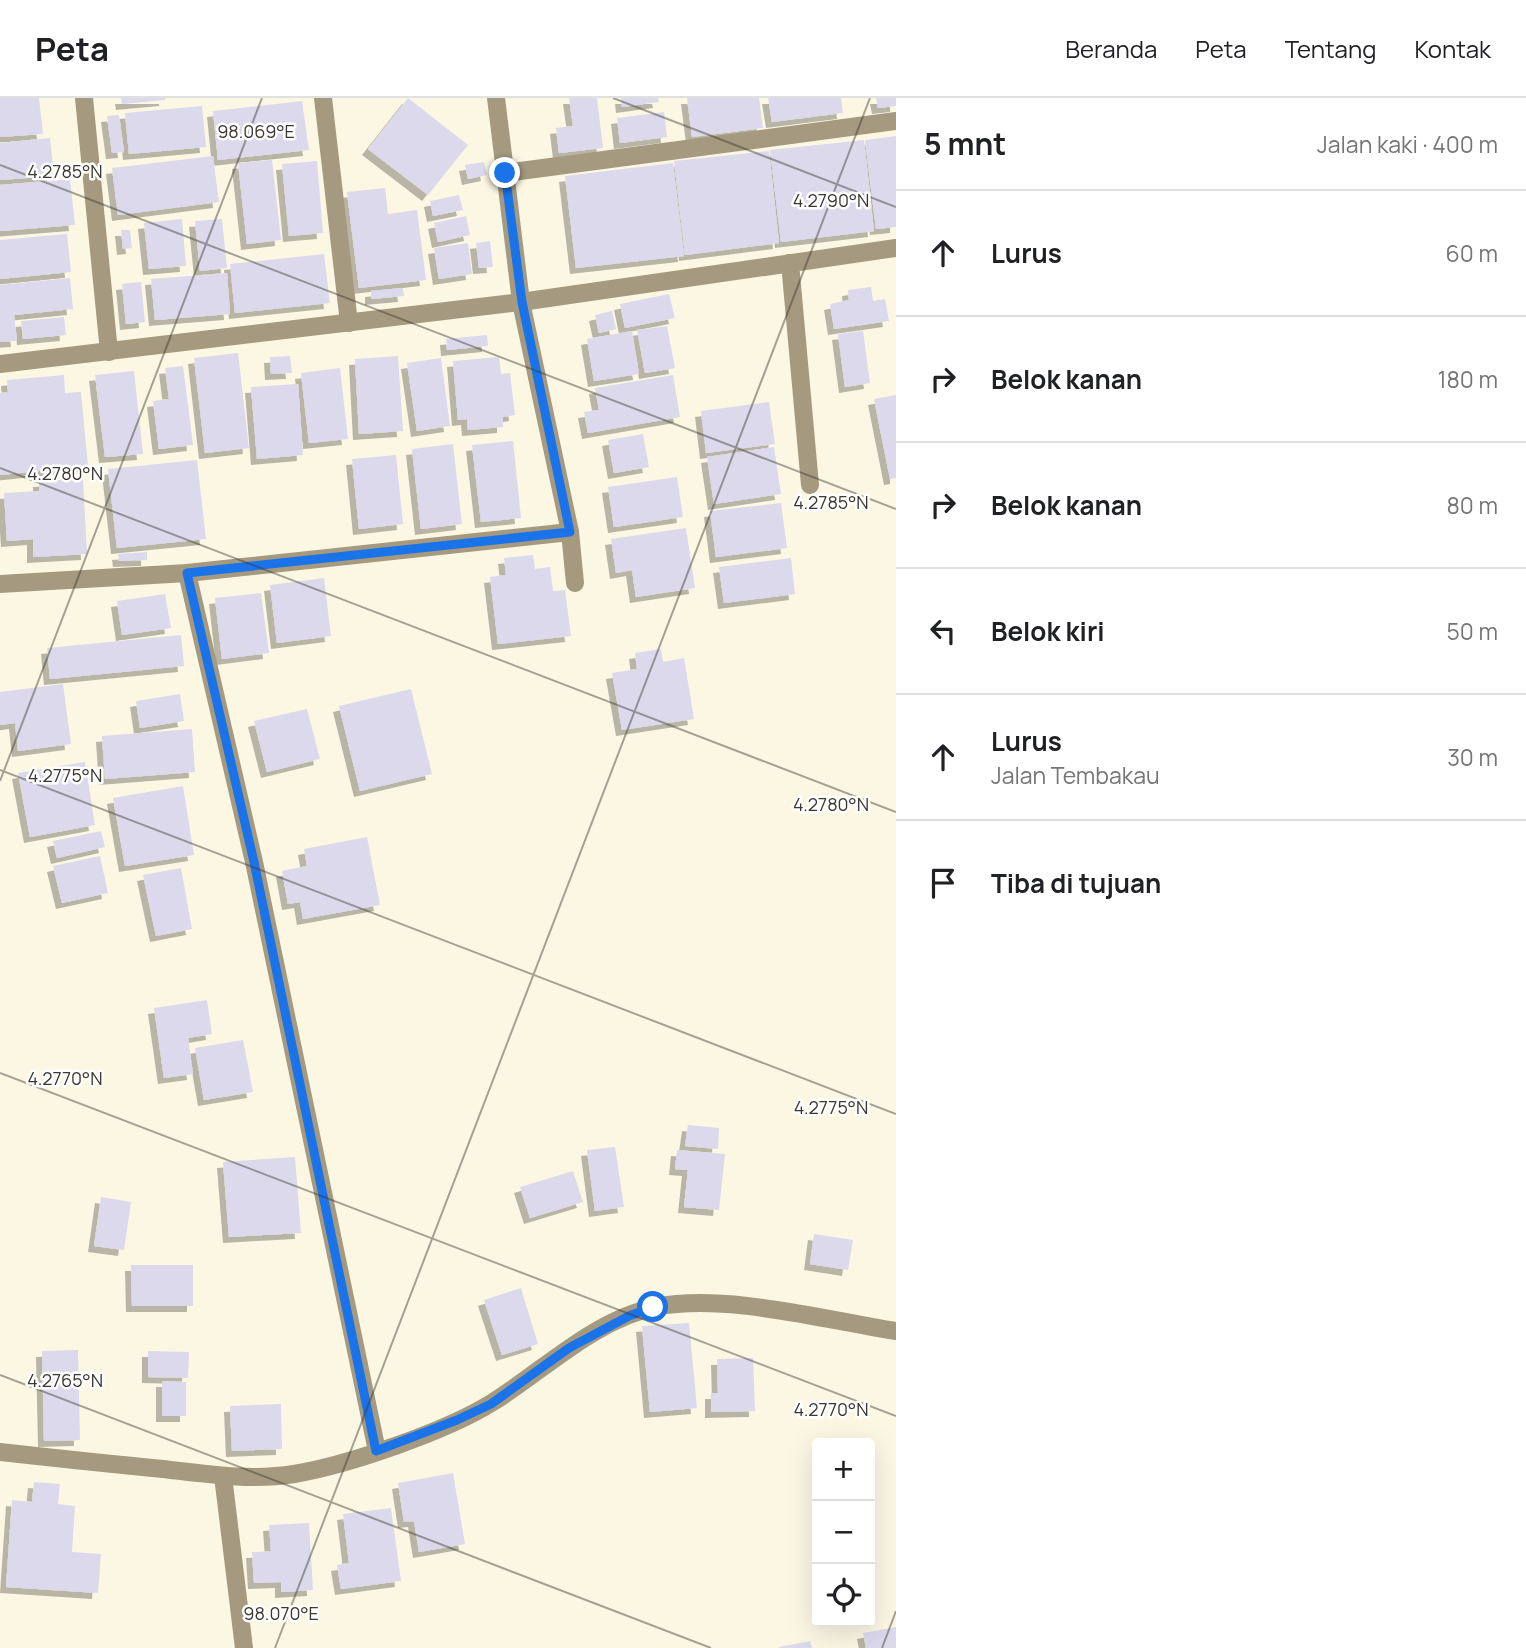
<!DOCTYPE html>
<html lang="id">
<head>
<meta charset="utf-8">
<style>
  :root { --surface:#fff; --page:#f2f2f2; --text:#202124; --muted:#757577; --line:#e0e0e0 }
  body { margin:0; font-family:Manrope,sans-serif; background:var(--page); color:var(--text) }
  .controls { position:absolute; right:21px; bottom:21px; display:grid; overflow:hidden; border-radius:7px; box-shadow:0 7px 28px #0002 }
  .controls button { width:63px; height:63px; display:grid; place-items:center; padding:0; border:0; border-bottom:2px solid var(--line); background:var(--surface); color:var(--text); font:35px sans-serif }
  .stop { position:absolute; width:21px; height:21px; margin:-16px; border:5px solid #1a73e8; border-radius:50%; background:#fff }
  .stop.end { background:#1a73e8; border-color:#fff; box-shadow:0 2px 7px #0008 }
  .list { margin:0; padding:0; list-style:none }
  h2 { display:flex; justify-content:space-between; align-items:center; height:91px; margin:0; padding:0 28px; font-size:30px }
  h2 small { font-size:23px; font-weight:400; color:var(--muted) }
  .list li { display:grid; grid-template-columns:46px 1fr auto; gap:21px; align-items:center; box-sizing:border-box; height:126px; padding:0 28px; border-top:2px solid var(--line) }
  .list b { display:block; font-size:26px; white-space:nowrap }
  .list p { margin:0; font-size:23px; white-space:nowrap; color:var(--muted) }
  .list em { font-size:23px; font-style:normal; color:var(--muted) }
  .icon { flex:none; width:38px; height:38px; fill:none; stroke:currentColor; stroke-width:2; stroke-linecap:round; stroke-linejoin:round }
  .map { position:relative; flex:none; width:896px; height:1550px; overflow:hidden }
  header { display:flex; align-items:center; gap:42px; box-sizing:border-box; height:98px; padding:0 35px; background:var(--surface); border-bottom:2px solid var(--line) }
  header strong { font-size:33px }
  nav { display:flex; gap:38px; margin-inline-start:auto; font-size:24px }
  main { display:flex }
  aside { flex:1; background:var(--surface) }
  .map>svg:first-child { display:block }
  .building { fill:#dcd9ed; filter:url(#shadow) }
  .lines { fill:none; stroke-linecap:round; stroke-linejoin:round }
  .minor { stroke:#a59a7f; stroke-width:18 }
  .route { stroke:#1a73e8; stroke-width:9 }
  .ticks { fill:none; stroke:#3a3830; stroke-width:2; stroke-opacity:0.45 }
  .ticks-label { font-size:18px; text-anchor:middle; fill:#3a3830; stroke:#fff; stroke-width:5; stroke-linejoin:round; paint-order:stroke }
</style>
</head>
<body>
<header>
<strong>Peta</strong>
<nav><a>Beranda</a><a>Peta</a><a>Tentang</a><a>Kontak</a></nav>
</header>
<main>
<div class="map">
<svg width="896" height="1550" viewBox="0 0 896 1550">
  <defs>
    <filter id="shadow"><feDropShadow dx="-6" dy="6" stdDeviation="0" flood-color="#0004"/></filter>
  </defs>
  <rect width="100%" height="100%" fill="#fcf7e3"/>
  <g class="building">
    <path d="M 0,0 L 39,0 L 43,36 L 0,39 Z"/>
    <path d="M 121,0 L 165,0 L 165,2 L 122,6 Z"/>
    <path d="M 408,0 L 468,47 L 428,97 L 368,51 Z"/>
    <path d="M 569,0 L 597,0 L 603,50 L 559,55 L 556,30 L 573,28 Z"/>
    <path d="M 621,0 L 658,0 L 659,4 L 622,9 Z"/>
    <path d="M 687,0 L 759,0 L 763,30 L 692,39 Z"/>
    <path d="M 768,0 L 841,0 L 843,15 L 772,24 Z"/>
    <path d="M 876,0 L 896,0 L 896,8 L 878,10 Z"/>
    <path d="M 302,3 L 309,52 L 218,62 L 213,13 Z"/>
    <path d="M 202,8 L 206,49 L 129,56 L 125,15 Z"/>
    <path d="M 664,14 L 667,39 L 620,45 L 617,20 Z"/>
    <path d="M 119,17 L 124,54 L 112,55 L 107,18 Z"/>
    <path d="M 896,38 L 896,129 L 876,131 L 865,42 Z"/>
    <path d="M 50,40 L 54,78 L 0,82 L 0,45 Z"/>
    <path d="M 864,42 L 874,133 L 781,144 L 770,52 Z"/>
    <path d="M 769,53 L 779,145 L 685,157 L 674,63 Z"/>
    <path d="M 213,58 L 219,104 L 118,117 L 112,70 Z"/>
    <path d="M 272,62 L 281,142 L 247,146 L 238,65 Z"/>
    <path d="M 317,63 L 323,135 L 289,138 L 282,66 Z"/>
    <path d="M 484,64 L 487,77 L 468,81 L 465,67 Z"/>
    <path d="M 673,65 L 684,158 L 576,170 L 565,78 Z"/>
    <path d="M 70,81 L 75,127 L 0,133 L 0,87 Z"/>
    <path d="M 385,90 L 388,116 L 417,112 L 426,182 L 359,190 L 347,94 Z"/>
    <path d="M 459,97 L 463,112 L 433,118 L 430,103 Z"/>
    <path d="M 466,118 L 470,137 L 438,144 L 434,125 Z"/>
    <path d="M 182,121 L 186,168 L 149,171 L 144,125 Z"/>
    <path d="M 222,121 L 227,170 L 200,173 L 195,123 Z"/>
    <path d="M 121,132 L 130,132 L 132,150 L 123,151 Z"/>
    <path d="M 67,136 L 71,174 L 0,181 L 0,142 Z"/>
    <path d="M 490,143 L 493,169 L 479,170 L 476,145 Z"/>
    <path d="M 468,145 L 472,176 L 439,181 L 434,150 Z"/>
    <path d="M 324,156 L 330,205 L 235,215 L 230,166 Z"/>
    <path d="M 227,175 L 230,216 L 155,222 L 151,181 Z"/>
    <path d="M 70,180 L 73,211 L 14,217 L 17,243 L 0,244 L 0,187 Z"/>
    <path d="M 141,184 L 145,224 L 126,226 L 122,186 Z"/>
    <path d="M 871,189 L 873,203 L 885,201 L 889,223 L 834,231 L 830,206 L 849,202 L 848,192 Z"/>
    <path d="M 403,190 L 404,198 L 371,201 L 371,193 Z"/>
    <path d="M 669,196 L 675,220 L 625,230 L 620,206 Z"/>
    <path d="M 612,213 L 616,231 L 599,235 L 595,217 Z"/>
    <path d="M 64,219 L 66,237 L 23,241 L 21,223 Z"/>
    <path d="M 667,228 L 675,270 L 645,275 L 637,232 Z"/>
    <path d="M 632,233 L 639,276 L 594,283 L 587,241 Z"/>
    <path d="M 863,233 L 870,285 L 845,289 L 838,236 Z"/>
    <path d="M 487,237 L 488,248 L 447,252 L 446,241 Z"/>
    <path d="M 238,255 L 249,350 L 205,355 L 194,260 Z"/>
    <path d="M 290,258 L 292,275 L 271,276 L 270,259 Z"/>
    <path d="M 398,258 L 403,333 L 359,336 L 355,261 Z"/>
    <path d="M 499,259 L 501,276 L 510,275 L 515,317 L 503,319 L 503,329 L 468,332 L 467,321 L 458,322 L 453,263 Z"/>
    <path d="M 441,260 L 450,328 L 417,333 L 407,265 Z"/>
    <path d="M 183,268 L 193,347 L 159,351 L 153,303 L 169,301 L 165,270 Z"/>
    <path d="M 340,270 L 348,341 L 309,345 L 301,275 Z"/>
    <path d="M 134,273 L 143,356 L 105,359 L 95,277 Z"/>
    <path d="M 64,277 L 65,295 L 81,294 L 88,368 L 0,377 L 0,295 L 8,294 L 7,282 Z"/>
    <path d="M 673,277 L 680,319 L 588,335 L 584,314 L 599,312 L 595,290 Z"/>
    <path d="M 298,286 L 303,357 L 257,361 L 251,289 Z"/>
    <path d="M 896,297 L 896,380 L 890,381 L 874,301 Z"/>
    <path d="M 769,304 L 775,346 L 706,355 L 701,313 Z"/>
    <path d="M 643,336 L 649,369 L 614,375 L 608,342 Z"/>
    <path d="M 513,343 L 521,420 L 481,424 L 472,347 Z"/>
    <path d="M 453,346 L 462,426 L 421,431 L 412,351 Z"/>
    <path d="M 774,349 L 781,396 L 714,406 L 707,359 Z"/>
    <path d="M 396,357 L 403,426 L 359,431 L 352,361 Z"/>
    <path d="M 197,362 L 206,441 L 117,450 L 108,371 Z"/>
    <path d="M 677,379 L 683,419 L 614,429 L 608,389 Z"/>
    <path d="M 83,381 L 87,456 L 33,459 L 33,441 L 7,443 L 4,395 L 39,393 L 39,383 Z"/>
    <path d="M 781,405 L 787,450 L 716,459 L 710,413 Z"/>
    <path d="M 686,430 L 695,490 L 636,499 L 632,472 L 616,475 L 611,441 Z"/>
    <path d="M 147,454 L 147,462 L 119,463 L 118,456 Z"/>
    <path d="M 533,457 L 535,471 L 550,469 L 553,493 L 565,492 L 571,538 L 498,546 L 490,479 L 506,477 L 504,460 Z"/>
    <path d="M 791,460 L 795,496 L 724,505 L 719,469 Z"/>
    <path d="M 324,480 L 331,538 L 277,545 L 270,487 Z"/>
    <path d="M 261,495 L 269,555 L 222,561 L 215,500 Z"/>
    <path d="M 165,496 L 171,530 L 122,537 L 117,503 Z"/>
    <path d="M 181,537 L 184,568 L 50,581 L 47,550 Z"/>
    <path d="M 661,551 L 663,564 L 684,560 L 694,621 L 622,632 L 612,575 L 637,571 L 635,555 Z"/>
    <path d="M 63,586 L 71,646 L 18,653 L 15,625 L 0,627 L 0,594 Z"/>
    <path d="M 411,591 L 432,676 L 360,693 L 339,608 Z"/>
    <path d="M 180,596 L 184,623 L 140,630 L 136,603 Z"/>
    <path d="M 307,611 L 320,661 L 267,674 L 254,623 Z"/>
    <path d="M 192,631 L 195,674 L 105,681 L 102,638 Z"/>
    <path d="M 85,664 L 95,727 L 30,739 L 18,675 Z"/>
    <path d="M 183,688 L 194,757 L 125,768 L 113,700 Z"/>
    <path d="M 101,733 L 105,749 L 57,760 L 53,743 Z"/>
    <path d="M 367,739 L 380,807 L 303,821 L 300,804 L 288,806 L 282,773 L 307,768 L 304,751 Z"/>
    <path d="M 100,758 L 108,795 L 62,805 L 53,768 Z"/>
    <path d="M 181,770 L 192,831 L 156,838 L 143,777 Z"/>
    <path d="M 207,902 L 212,936 L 188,940 L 193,976 L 164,980 L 154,910 Z"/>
    <path d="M 243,942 L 253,994 L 204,1002 L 195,950 Z"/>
    <path d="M 688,1027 L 719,1030 L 718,1051 L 685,1048 Z"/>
    <path d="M 615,1049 L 624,1109 L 595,1113 L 587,1052 Z"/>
    <path d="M 677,1052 L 725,1056 L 719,1112 L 684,1109 L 688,1072 L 675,1071 Z"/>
    <path d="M 295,1059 L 301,1135 L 229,1139 L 223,1064 Z"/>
    <path d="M 573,1073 L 583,1104 L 530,1120 L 520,1089 Z"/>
    <path d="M 101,1099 L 131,1104 L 124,1152 L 94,1148 Z"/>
    <path d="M 814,1136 L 853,1142 L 848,1172 L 810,1166 Z"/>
    <path d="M 131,1167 L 193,1167 L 193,1208 L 132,1208 Z"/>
    <path d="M 521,1190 L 538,1246 L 502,1257 L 484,1202 Z"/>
    <path d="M 689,1225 L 697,1310 L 650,1314 L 642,1228 Z"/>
    <path d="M 78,1252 L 80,1342 L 44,1343 L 42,1253 Z"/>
    <path d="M 148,1253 L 189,1254 L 188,1280 L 148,1279 Z"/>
    <path d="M 753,1260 L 755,1313 L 711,1314 L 711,1295 L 718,1295 L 717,1261 Z"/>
    <path d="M 162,1283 L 186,1284 L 186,1318 L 162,1318 Z"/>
    <path d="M 281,1306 L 282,1351 L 232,1353 L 230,1308 Z"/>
    <path d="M 453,1375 L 465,1446 L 419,1454 L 414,1423 L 404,1424 L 398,1385 Z"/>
    <path d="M 34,1384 L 60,1386 L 58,1406 L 75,1408 L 72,1454 L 101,1456 L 98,1495 L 6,1489 L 12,1402 L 32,1404 Z"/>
    <path d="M 391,1410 L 401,1483 L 341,1491 L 337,1467 L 349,1465 L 343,1416 Z"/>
    <path d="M 309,1425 L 313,1492 L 281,1494 L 281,1484 L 254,1485 L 252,1454 L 271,1453 L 269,1427 Z"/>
    <path d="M 896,1529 L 896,1550 L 866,1550 L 863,1535 Z"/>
    <path d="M 810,1543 L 812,1550 L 779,1550 L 779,1549 Z"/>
  </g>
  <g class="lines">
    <g class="minor">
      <path d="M 84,0 L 109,254"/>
      <path d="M 323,0 L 349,225"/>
      <path d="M 496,0 L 521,204 L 570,434 L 575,485"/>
      <path d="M 505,75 L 896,23"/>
      <path d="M 790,165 L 810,387"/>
      <path d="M 0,266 L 521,204 L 896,150"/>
      <path d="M 187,475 L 254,764 L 377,1353"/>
      <path d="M 0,486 L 187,475 L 570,434"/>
      <path d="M 0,1354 C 54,1360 109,1366 163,1371 C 206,1376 252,1383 294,1376 C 348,1367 447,1333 493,1304 C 543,1273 595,1221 656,1209 C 724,1195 826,1222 896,1233"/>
      <path d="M 223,1378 L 244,1550"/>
    </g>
  </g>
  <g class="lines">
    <path class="route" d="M 505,75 L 522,204 L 570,434 L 187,475 L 254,764 L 376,1353 L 457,1322 L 491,1306 L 569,1250 L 629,1218 L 653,1209"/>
  </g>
  <path class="ticks" d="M 613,0 L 896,109M 0,67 L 896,411M 0,370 L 896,714M 0,672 L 896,1016M 0,683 L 262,0M 0,975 L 896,1318M 0,1277 L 711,1550M 275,1550 L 870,0M 882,1550 L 896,1513"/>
  <g class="ticks-label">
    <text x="256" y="40">98.069°E</text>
    <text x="65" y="80">4.2785°N</text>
    <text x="831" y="109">4.2790°N</text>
    <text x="65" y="382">4.2780°N</text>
    <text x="831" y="411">4.2785°N</text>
    <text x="65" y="684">4.2775°N</text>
    <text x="831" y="713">4.2780°N</text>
    <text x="65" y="987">4.2770°N</text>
    <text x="831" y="1016">4.2775°N</text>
    <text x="65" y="1289">4.2765°N</text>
    <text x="831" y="1318">4.2770°N</text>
    <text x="281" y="1522">98.070°E</text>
  </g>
</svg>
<div class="controls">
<button>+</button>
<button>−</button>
<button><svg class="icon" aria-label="locate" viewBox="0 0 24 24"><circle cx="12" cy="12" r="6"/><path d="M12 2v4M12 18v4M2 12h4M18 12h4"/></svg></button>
</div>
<div class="stop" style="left:653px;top:1209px"></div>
<div class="stop end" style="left:505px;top:75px"></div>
</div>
<aside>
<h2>5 mnt<small>Jalan kaki · 400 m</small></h2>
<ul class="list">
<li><svg class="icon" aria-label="ahead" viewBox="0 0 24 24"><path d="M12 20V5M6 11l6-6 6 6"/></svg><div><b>Lurus</b></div><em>60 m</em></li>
<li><svg class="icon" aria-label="right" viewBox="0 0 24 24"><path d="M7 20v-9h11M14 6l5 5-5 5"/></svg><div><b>Belok kanan</b></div><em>180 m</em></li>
<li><svg class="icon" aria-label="right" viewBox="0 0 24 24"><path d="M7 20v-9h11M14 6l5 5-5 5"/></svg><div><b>Belok kanan</b></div><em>80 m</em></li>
<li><svg class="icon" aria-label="left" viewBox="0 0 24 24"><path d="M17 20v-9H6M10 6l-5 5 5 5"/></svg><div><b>Belok kiri</b></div><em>50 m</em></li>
<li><svg class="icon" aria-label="ahead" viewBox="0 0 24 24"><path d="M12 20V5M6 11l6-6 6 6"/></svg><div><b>Lurus</b><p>Jalan Tembakau</p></div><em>30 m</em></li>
<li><svg class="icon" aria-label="arrive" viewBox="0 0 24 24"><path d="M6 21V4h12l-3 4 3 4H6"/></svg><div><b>Tiba di tujuan</b></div></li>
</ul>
</aside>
</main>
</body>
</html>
